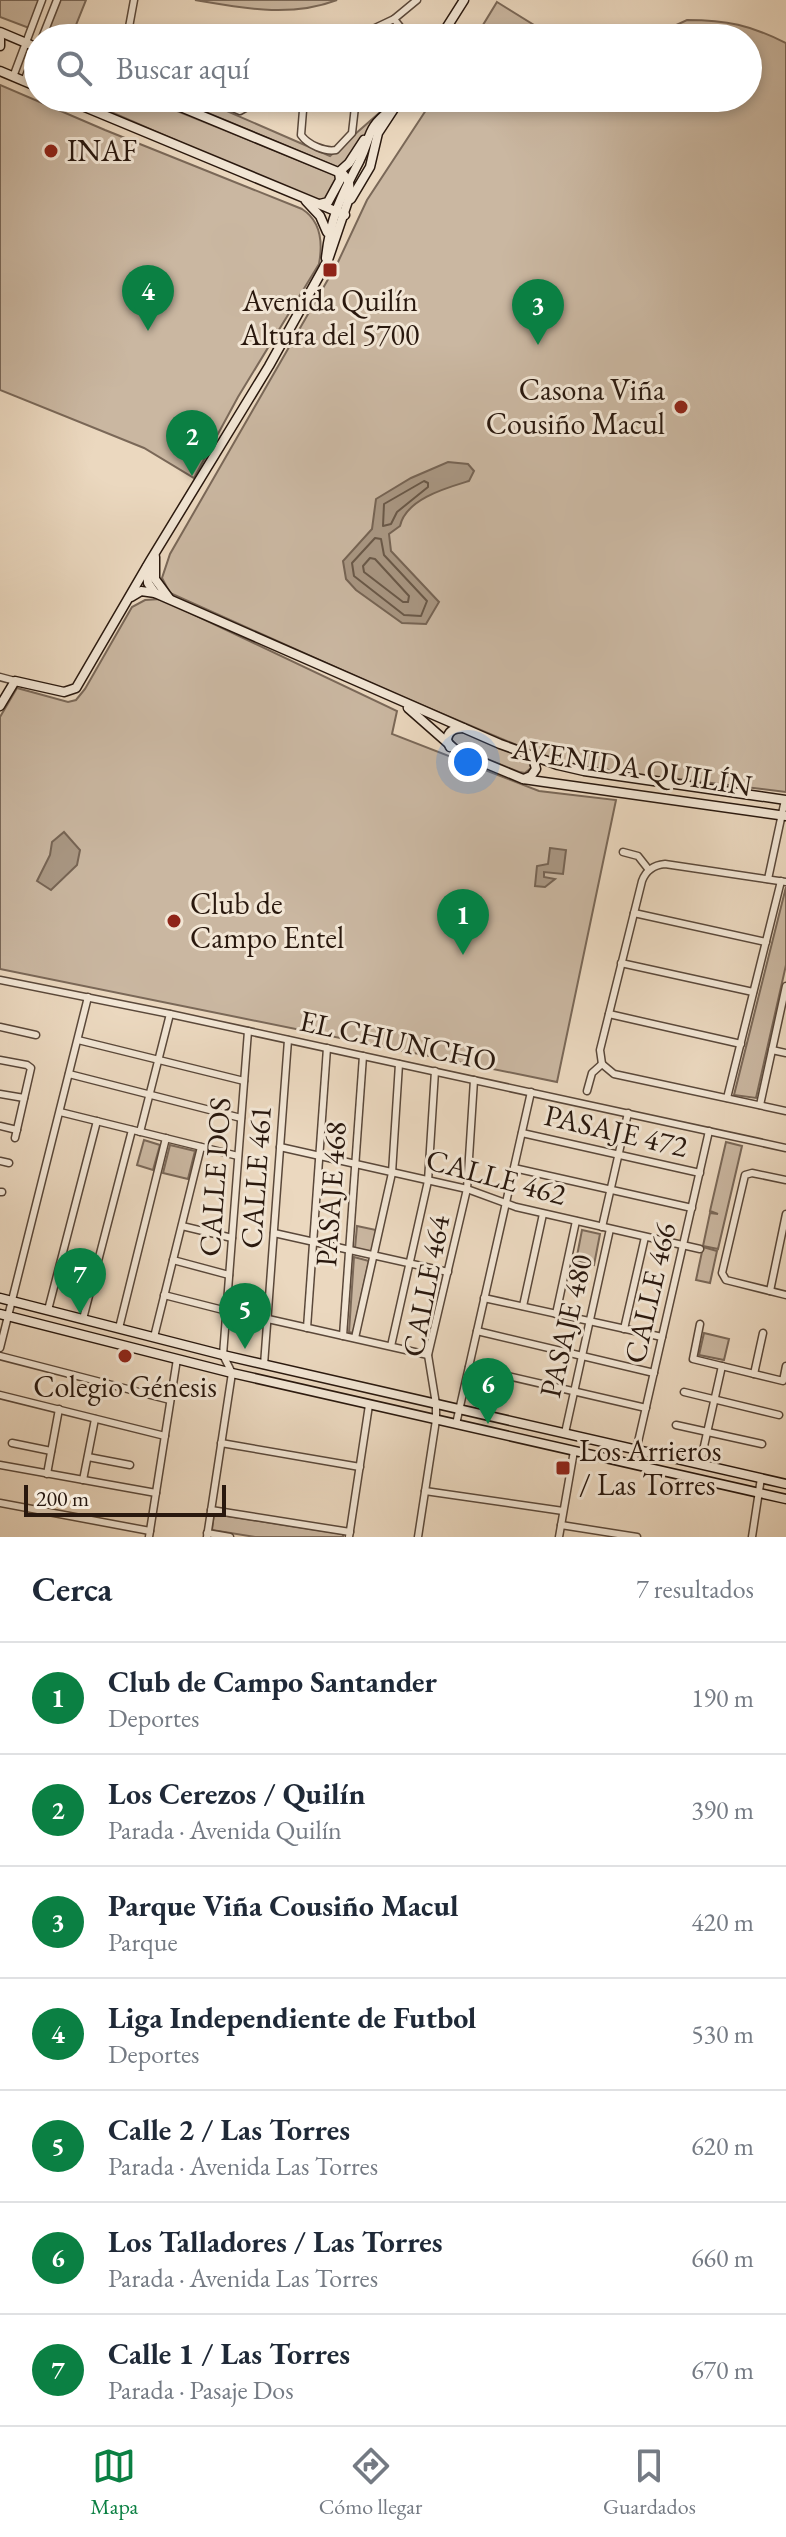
<!DOCTYPE html>
<html lang="es">
<head>
<meta charset="utf-8">
<style>
  :root { --surface:#fff; --page:#f2f2f3; --text:#1f2937; --muted:#747a83; --line:#e0e1e3; --accent:#0b8043 }
  body { margin:0; font-family:"EB Garamond",serif; background:var(--page); color:var(--text) }
  .scale { position:absolute; left:24px; bottom:20px; width:202px; box-sizing:border-box; padding-left:8px; border:4px solid #29180e; border-top:0; font-size:22px; line-height:28px; white-space:nowrap; color:#29180e; -webkit-text-stroke:6px #f2e6d5; paint-order:stroke }
  .you { position:absolute; left:468px; top:762px; width:28px; height:28px; margin:-20px; border:6px solid #fff; border-radius:50%; background:#1a73e8; box-shadow:0 0 0 12px #1a73e833 }
  .badge { display:grid; place-items:center; width:52px; height:52px; border-radius:50%; background:var(--accent); color:#fff; font-size:26px; font-weight:700 }
  .pin { position:absolute; translate:-50% -66px; filter:drop-shadow(0 2px 4px #0008) }
  .pin::after { content:''; position:absolute; top:42px; width:28px; height:24px; background:inherit; clip-path:polygon(0 0,100% 0,50% 100%) }
  .list { margin:0; padding:0; list-style:none }
  h2 { display:flex; justify-content:space-between; align-items:center; height:104px; margin:0; padding:0 32px; font-size:34px }
  h2 small { font-size:26px; font-weight:400; color:var(--muted) }
  .list li { display:grid; grid-template-columns:52px 1fr auto; gap:24px; align-items:center; box-sizing:border-box; height:112px; padding:0 32px; border-top:2px solid var(--line) }
  .list b { display:block; font-size:30px; white-space:nowrap }
  .list p { margin:0; font-size:26px; white-space:nowrap; color:var(--muted) }
  .list em { font-size:26px; font-style:normal; color:var(--muted) }
  .icon { flex:none; width:44px; height:44px; fill:none; stroke:currentColor; stroke-width:2; stroke-linecap:round; stroke-linejoin:round }
  .map { position:relative; flex:none; width:786px; height:1537px; overflow:hidden }
  .search { position:absolute; background:var(--surface); box-shadow:0 4px 12px #0003; left:24px; right:24px; top:24px; height:88px; display:flex; align-items:center; gap:20px; box-sizing:border-box; padding:0 28px; border-radius:44px; color:var(--muted); font-size:30px }
  .sheet { height:888px; background:var(--surface) }
  nav { display:flex; justify-content:space-around; align-items:center; box-sizing:border-box; height:112px; border-top:2px solid var(--line); background:var(--surface); font-size:22px; color:var(--muted) }
  nav a { display:grid; justify-items:center; gap:4px }
  nav .on { color:var(--accent) }
  .map>svg:first-child { display:block }
  .green { fill:#cab7a1; stroke:#7a6858; stroke-width:2 }
  .water { fill:#a99783; stroke:#766454; stroke-width:2 }
  .lines { fill:none; stroke-linecap:round; stroke-linejoin:round }
  .shore { stroke:#695848; stroke-width:2 }
  .street-casing { stroke:#5a483a; stroke-width:9 }
  .secondary-casing { stroke:#29180e; stroke-width:11 }
  .street { stroke:#f2e6d5; stroke-width:6 }
  .secondary { stroke:#f2e6d5; stroke-width:8 }
  .poi-dot { fill:#8f2418; stroke:#f2e6d5; stroke-width:3 }
  .labels { text-anchor:middle; stroke-width:6; stroke-linejoin:round; paint-order:stroke }
  .poi-label { font-size:30px; fill:#29180e; stroke:#f2e6d5; text-anchor:start }
  .street-label { font-size:30px; fill:#29180e; stroke:#f2e6d5 }
</style>
</head>
<body>
<div class="map">
<svg width="786" height="1537" viewBox="0 0 786 1537">
  <rect width="100%" height="100%" fill="#ebd8bf"/>
  <filter id="stains"><feTurbulence type="fractalNoise" baseFrequency=".0025" numOctaves="4"/><feColorMatrix values="0 0 0 0 .2 0 0 0 0 .09 0 0 0 0 .02 0 0 0 .5 -.17"/></filter>
  <radialGradient id="worn" r=".72"><stop offset=".6" stop-color="#630" stop-opacity="0"/><stop offset="1" stop-color="#630" stop-opacity=".3"/></radialGradient>
  <g class="green">
    <path d="M 0,0 L 40,0 L 29,28 L 0,17 Z"/>
    <path d="M 59,0 L 86,0 L 72,35 L 79,38 L 43,38 Z"/>
    <path d="M 195,0 L 337,0 C 290,18 243,8 195,0 Z"/>
    <path d="M 497,2 L 555,38 L 475,38 Z"/>
    <path d="M 687,20 C 727,20 750,25 786,43 L 786,792 L 628,773 L 571,765 L 545,757 L 393,693 L 170,593 L 162,578 L 170,554 L 338,262 L 367,200 L 434,98 L 748,98 L 748,38 L 648,38 Z"/>
    <path d="M 0,85 L 105,130 L 302,209 C 321,221 323,242 319,264 L 238,397 L 194,478 L 144,448 L 0,390 Z"/>
    <path d="M 79,98 L 145,98 L 335,175 L 338,178 L 324,202 L 317,202 Z"/>
    <path d="M 172,98 L 197,98 L 330,156 L 386,107 L 351,166 L 344,170 Z"/>
    <path d="M 161,599 L 397,711 L 392,734 L 539,791 L 616,800 L 557,1082 L 0,969 L 0,717 L 17,688 L 68,702 L 76,700 L 85,689 L 132,607 L 145,600 Z"/>
    <path d="M 462,730 L 528,758 L 531,768 L 525,773 L 519,772 L 458,747 L 451,739 L 454,732 Z"/>
    <path d="M 786,887 L 786,965 L 756,1098 L 734,1095 Z"/>
    <path d="M 144,1140 L 160,1145 L 153,1170 L 137,1165 Z"/>
    <path d="M 726,1142 L 742,1146 L 718,1249 L 703,1246 L 710,1213 L 718,1214 L 710,1211 Z"/>
    <path d="M 170,1145 L 195,1151 L 188,1179 L 163,1173 Z"/>
    <path d="M 357,1226 L 376,1230 L 372,1253 L 355,1248 Z"/>
    <path d="M 582,1230 L 600,1234 L 594,1265 L 576,1261 Z"/>
    <path d="M 703,1247 L 717,1251 L 710,1283 L 696,1280 Z"/>
    <path d="M 354,1257 L 369,1261 L 353,1333 L 349,1332 Z"/>
    <path d="M 704,1333 L 729,1339 L 724,1360 L 699,1355 Z"/>
    <path d="M 214,1514 L 343,1534 L 343,1537 L 255,1537 L 212,1530 Z"/>
  </g>
  <g class="water">
    <path d="M 448,462 L 468,464 L 474,471 L 469,481 C 446,488 406,499 400,526 L 389,534 L 391,551 L 439,602 L 426,624 L 402,623 L 356,590 L 346,579 L 343,561 L 372,529 L 376,499 L 411,478 Z"/>
    <path d="M 64,832 L 80,850 L 77,865 L 51,890 L 37,881 L 50,855 L 52,842 Z"/>
    <path d="M 550,848 L 566,850 L 563,874 L 544,872 L 544,877 L 555,879 L 545,887 L 535,886 L 537,866 L 548,864 Z"/>
  </g>
  <g class="lines">
    <g class="shore">
      <path d="M 424,481 L 428,483 L 428,487 L 397,512 L 391,524 L 383,526 L 384,504 Z"/>
      <path d="M 375,538 L 381,539 L 384,555 L 427,601 L 421,616 L 404,615 L 354,576 L 352,563 Z"/>
      <path d="M 370,558 L 375,559 L 409,596 L 408,602 L 403,602 L 364,572 L 363,566 Z"/>
    </g>
    <defs>
      <g id="street">
        <path d="M 394,19 L 409,38"/>
        <path d="M 130,32 L 154,38"/>
        <path d="M 42,38 L 57,0"/>
        <path d="M 127,38 L 134,0"/>
        <path d="M 354,38 L 394,19 L 417,0"/>
        <path d="M 13,77 L 42,0"/>
        <path d="M 24,81 L 38,47"/>
        <path d="M 210,98 L 240,111 L 249,106 L 251,98"/>
        <path d="M 304,98 L 301,135 C 308,145 325,152 336,150 L 352,133 L 356,98"/>
        <path d="M 0,677 L 15,681"/>
        <path d="M 623,852 L 638,856 L 649,870"/>
        <path d="M 768,879 L 785,800"/>
        <path d="M 634,913 L 766,942"/>
        <path d="M 621,963 L 753,992"/>
        <path d="M 0,980 L 170,1014 L 786,1148"/>
        <path d="M 609,1014 L 741,1044"/>
        <path d="M 0,1027 L 36,1035"/>
        <path d="M 78,1040 L 244,1081"/>
        <path d="M 772,1050 L 786,1053"/>
        <path d="M 0,1060 L 27,1065 L 31,1068 L 15,1138"/>
        <path d="M 602,1064 L 600,1050 L 642,881 C 646,870 654,865 665,864 L 786,882"/>
        <path d="M 602,1064 L 614,1074 L 786,1111"/>
        <path d="M 69,1074 L 241,1118"/>
        <path d="M 587,1091 L 592,1073 L 602,1064"/>
        <path d="M 0,1094 L 24,1098"/>
        <path d="M 727,1098 L 781,881"/>
        <path d="M 760,1105 L 786,986"/>
        <path d="M 60,1112 L 238,1156"/>
        <path d="M 0,1126 L 17,1130"/>
        <path d="M 140,1132 L 170,1014"/>
        <path d="M 522,1133 L 700,1173"/>
        <path d="M 280,1147 L 467,1189 L 516,1207 L 700,1249"/>
        <path d="M 0,1161 L 9,1163"/>
        <path d="M 514,1168 L 692,1208"/>
        <path d="M 786,1180 L 752,1173 L 745,1175 L 722,1273 L 726,1280 L 786,1295"/>
        <path d="M 0,1192 L 2,1192"/>
        <path d="M 182,1226 L 232,1238"/>
        <path d="M 602,1227 L 628,1113"/>
        <path d="M 274,1233 L 448,1272"/>
        <path d="M 173,1260 L 229,1275"/>
        <path d="M 770,1291 L 786,1214"/>
        <path d="M 164,1295 L 227,1311"/>
        <path d="M 484,1298 L 662,1337"/>
        <path d="M 523,1306 L 543,1214"/>
        <path d="M 48,1310 L 97,1121"/>
        <path d="M 556,1314 L 576,1221"/>
        <path d="M 83,1319 L 132,1130"/>
        <path d="M 268,1319 L 428,1355"/>
        <path d="M 700,1324 L 693,1359 L 783,1381 L 786,1366"/>
        <path d="M 119,1328 L 166,1138"/>
        <path d="M 307,1328 L 327,1048"/>
        <path d="M 624,1329 L 645,1237"/>
        <path d="M 477,1331 L 654,1373"/>
        <path d="M 343,1336 L 363,1056"/>
        <path d="M 154,1337 L 201,1147"/>
        <path d="M 355,1338 L 392,1173 L 399,1064"/>
        <path d="M 391,1346 L 428,1181 L 435,1071"/>
        <path d="M 0,1348 L 88,997"/>
        <path d="M 0,1356 L 170,1400"/>
        <path d="M 264,1365 L 288,1040"/>
        <path d="M 469,1367 L 646,1408"/>
        <path d="M 754,1374 L 763,1333"/>
        <path d="M 684,1392 L 779,1415"/>
        <path d="M 0,1395 L 165,1436"/>
        <path d="M 456,1424 L 531,1092"/>
        <path d="M 676,1425 L 762,1444"/>
        <path d="M 565,1433 L 610,1229"/>
        <path d="M 12,1443 L 51,1451"/>
        <path d="M 221,1443 L 360,1467"/>
        <path d="M 88,1457 L 130,1465"/>
        <path d="M 633,1464 L 709,1131"/>
        <path d="M 700,1464 L 722,1366"/>
        <path d="M 0,1465 L 156,1493"/>
        <path d="M 47,1474 L 59,1409"/>
        <path d="M 83,1480 L 95,1419"/>
        <path d="M 425,1491 L 563,1511"/>
        <path d="M 0,1503 L 150,1531"/>
        <path d="M 211,1510 L 350,1532"/>
        <path d="M 561,1525 L 637,1537"/>
        <path d="M 207,1533 L 230,1537"/>
        <path d="M 149,1537 L 177,1359"/>
        <path d="M 207,1537 L 232,1373 L 223,1355 L 248,1031"/>
        <path d="M 349,1537 L 369,1405"/>
        <path d="M 418,1537 L 436,1420 L 436,1404 L 428,1355 L 467,1189 L 474,1080"/>
        <path d="M 559,1537 L 574,1451"/>
        <path d="M 752,1537 L 761,1478"/>
      </g>
      <g id="secondary">
        <path d="M 0,32 L 38,48"/>
        <path d="M 440,38 L 464,0"/>
        <path d="M 0,39 L 0,46"/>
        <path d="M 0,71 L 38,87"/>
        <path d="M 63,98 L 345,215"/>
        <path d="M 351,199 L 370,167 L 378,133 L 401,98"/>
        <path d="M 306,201 L 320,216 L 327,232"/>
        <path d="M 320,204 L 328,202 L 340,180 L 339,172 L 349,163 L 364,140"/>
        <path d="M 326,258 C 330,219 341,196 359,162 C 372,136 365,129 392,109"/>
        <path d="M 155,557 L 155,579 L 169,598"/>
        <path d="M 147,567 L 148,583 L 155,593"/>
        <path d="M 131,597 L 141,591 L 155,593 L 500,744 L 558,765 L 584,771 L 786,800"/>
        <path d="M 0,706 L 15,681 L 64,692 L 76,688 L 150,561 L 269,366 L 328,260 L 350,195 L 349,182 L 343,174 L 159,98"/>
        <path d="M 408,708 L 458,752 L 523,779 L 786,816"/>
        <path d="M 450,747 L 447,740 C 448,731 454,728 463,728"/>
        <path d="M 524,779 L 531,776 L 536,769 L 533,757"/>
        <path d="M 0,1298 L 223,1355 L 786,1484"/>
        <path d="M 0,1314 L 232,1373 L 786,1499"/>
      </g>
    </defs>
    <use href="#street" class="street-casing"/>
    <use href="#secondary" class="secondary-casing"/>
    <use href="#street" class="street"/>
    <use href="#secondary" class="secondary"/>
  </g>
  <g class="poi-dot">
    <circle cx="51" cy="151" r="8"/>
    <rect x="322" y="262" width="16" height="16" rx="4"/>
    <circle cx="681" cy="407" r="8"/>
    <circle cx="174" cy="921" r="8"/>
    <circle cx="125" cy="1356" r="8"/>
    <rect x="555" y="1460" width="16" height="16" rx="4"/>
  </g>
  <g class="labels">
    <g class="poi-label">
      <text x="67" y="161">INAF</text>
      <text x="330" y="311" text-anchor="middle">Avenida Quilín<tspan x="330" dy="34">Altura del 5700</tspan></text>
      <text x="665" y="400" text-anchor="end">Casona Viña<tspan x="665" dy="34">Cousiño Macul</tspan></text>
      <text x="190" y="914">Club de<tspan x="190" dy="34">Campo Entel</tspan></text>
      <text x="125" y="1397" text-anchor="middle">Colegio Génesis</text>
      <text x="579" y="1461">Los Arrieros<tspan x="579" dy="34">/ Las Torres</tspan></text>
    </g>
    <g class="street-label">
      <text transform="translate(632 767) rotate(9)" y="10">AVENIDA QUILÍN</text>
      <text transform="translate(398 1041) rotate(12)" y="10">EL CHUNCHO</text>
      <text transform="translate(616 1131) rotate(13)" y="10">PASAJE 472</text>
      <text transform="translate(215 1177) rotate(-86)" y="10">CALLE DOS</text>
      <text transform="translate(256 1177) rotate(-86)" y="10">CALLE 461</text>
      <text transform="translate(496 1177) rotate(15)" y="10">CALLE 462</text>
      <text transform="translate(331 1194) rotate(-86)" y="10">PASAJE 468</text>
      <text transform="translate(426 1286) rotate(-79)" y="10">CALLE 464</text>
      <text transform="translate(650 1293) rotate(-77)" y="10">CALLE 466</text>
      <text transform="translate(566 1326) rotate(-77)" y="10">PASAJE 480</text>
    </g>
  </g>
  <rect width="100%" height="100%" filter="url(#stains)"/>
  <rect width="100%" height="100%" fill="url(#worn)"/>
</svg>
<div class="scale">200 m</div>
<div class="you"></div>
<div class="pin badge" style="left:463px;top:955px">1</div>
<div class="pin badge" style="left:192px;top:476px">2</div>
<div class="pin badge" style="left:538px;top:345px">3</div>
<div class="pin badge" style="left:148px;top:331px">4</div>
<div class="pin badge" style="left:245px;top:1349px">5</div>
<div class="pin badge" style="left:488px;top:1424px">6</div>
<div class="pin badge" style="left:80px;top:1314px">7</div>
<div class="search"><svg class="icon" aria-label="search" viewBox="0 0 24 24"><circle cx="10" cy="10" r="6"/><path d="M15 15l6 6"/></svg>Buscar aquí</div>
</div>
<section class="sheet">
<h2>Cerca<small>7 resultados</small></h2>
<ul class="list">
<li><span class="badge">1</span><div><b>Club de Campo Santander</b><p>Deportes</p></div><em>190 m</em></li>
<li><span class="badge">2</span><div><b>Los Cerezos / Quilín</b><p>Parada · Avenida Quilín</p></div><em>390 m</em></li>
<li><span class="badge">3</span><div><b>Parque Viña Cousiño Macul</b><p>Parque</p></div><em>420 m</em></li>
<li><span class="badge">4</span><div><b>Liga Independiente de Futbol</b><p>Deportes</p></div><em>530 m</em></li>
<li><span class="badge">5</span><div><b>Calle 2 / Las Torres</b><p>Parada · Avenida Las Torres</p></div><em>620 m</em></li>
<li><span class="badge">6</span><div><b>Los Talladores / Las Torres</b><p>Parada · Avenida Las Torres</p></div><em>660 m</em></li>
<li><span class="badge">7</span><div><b>Calle 1 / Las Torres</b><p>Parada · Pasaje Dos</p></div><em>670 m</em></li>
</ul>
</section>
<nav>
<a class="on"><svg class="icon" aria-label="map" viewBox="0 0 24 24"><path d="M3 6l6-2 6 2 6-2v14l-6 2-6-2-6 2zM9 4v14M15 6v14"/></svg>Mapa</a>
<a><svg class="icon" aria-label="directions" viewBox="0 0 24 24"><path d="M12 3l9 9-9 9-9-9zM9 14v-3h6M13 9l2 2-2 2"/></svg>Cómo llegar</a>
<a><svg class="icon" aria-label="saved" viewBox="0 0 24 24"><path d="M7 4h10v16l-5-4-5 4z"/></svg>Guardados</a>
</nav>
</body>
</html>
